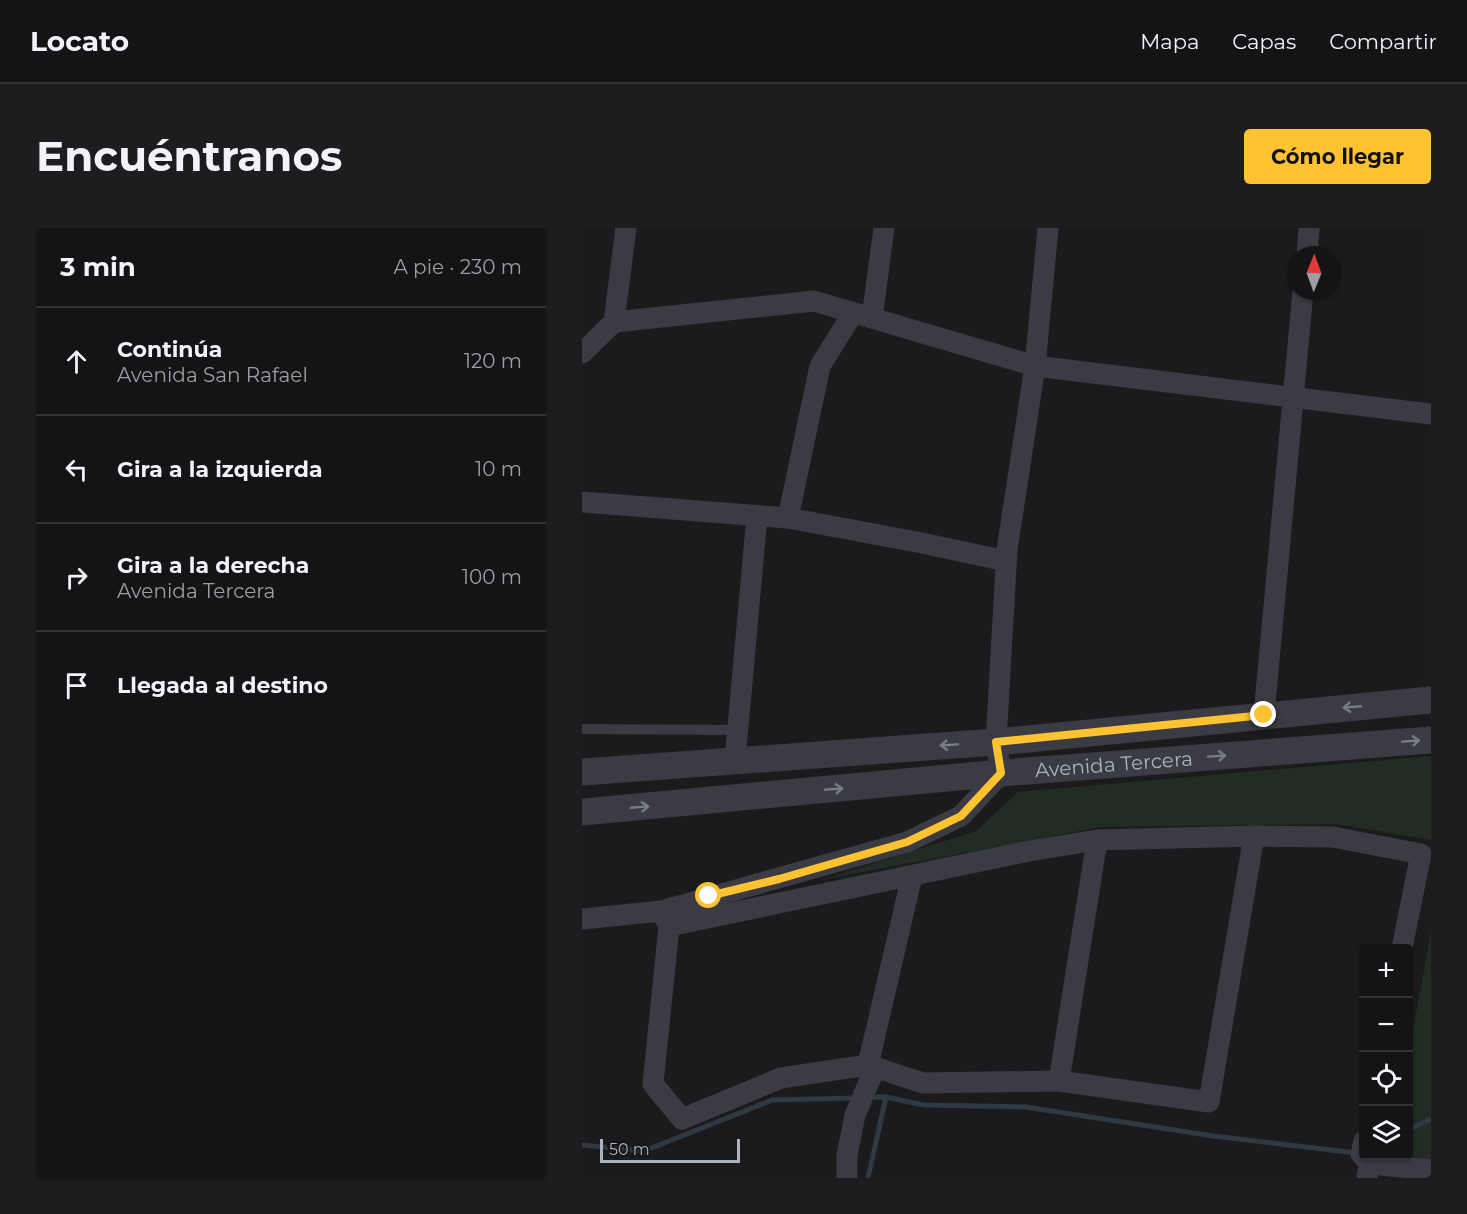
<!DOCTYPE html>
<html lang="es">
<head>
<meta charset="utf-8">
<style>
  :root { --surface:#141416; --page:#1d1d1f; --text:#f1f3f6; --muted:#9d9ea1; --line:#333335; --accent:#ffc231 }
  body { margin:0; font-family:Montserrat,sans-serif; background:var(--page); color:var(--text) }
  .controls { position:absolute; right:18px; bottom:18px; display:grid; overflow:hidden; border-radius:6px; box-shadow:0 2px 4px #0004 }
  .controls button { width:54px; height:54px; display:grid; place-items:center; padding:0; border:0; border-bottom:2px solid var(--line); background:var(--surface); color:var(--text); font:30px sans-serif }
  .compass { position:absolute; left:705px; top:18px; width:54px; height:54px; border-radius:50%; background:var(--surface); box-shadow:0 2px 4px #0004; rotate:1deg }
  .scale { position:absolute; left:18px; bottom:15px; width:140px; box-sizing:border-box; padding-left:6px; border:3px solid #acb1be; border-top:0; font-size:16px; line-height:21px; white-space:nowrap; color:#acb1be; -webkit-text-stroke:4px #161619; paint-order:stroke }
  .stop { position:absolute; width:18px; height:18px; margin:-14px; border:4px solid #ffc231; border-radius:50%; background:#fff }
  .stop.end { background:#ffc231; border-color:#fff; box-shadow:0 2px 6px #0008 }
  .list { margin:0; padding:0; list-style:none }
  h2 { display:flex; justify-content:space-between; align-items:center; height:78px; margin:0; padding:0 24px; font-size:26px }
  h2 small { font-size:20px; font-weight:400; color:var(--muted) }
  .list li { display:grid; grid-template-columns:39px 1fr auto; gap:18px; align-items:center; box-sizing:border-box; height:108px; padding:0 24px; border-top:2px solid var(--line) }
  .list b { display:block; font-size:22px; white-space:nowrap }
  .list p { margin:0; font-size:20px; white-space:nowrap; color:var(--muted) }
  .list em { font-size:20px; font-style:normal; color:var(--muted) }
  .icon { flex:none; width:33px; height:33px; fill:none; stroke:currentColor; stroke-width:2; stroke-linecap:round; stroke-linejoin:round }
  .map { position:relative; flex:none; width:849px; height:950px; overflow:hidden; border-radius:6px }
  header { display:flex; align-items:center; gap:36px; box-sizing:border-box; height:84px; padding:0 30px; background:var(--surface); border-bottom:2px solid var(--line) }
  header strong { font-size:28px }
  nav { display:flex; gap:33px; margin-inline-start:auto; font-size:21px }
  .intro { display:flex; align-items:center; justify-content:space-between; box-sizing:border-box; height:144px; padding:0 36px }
  h1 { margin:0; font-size:42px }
  .button { padding:15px 27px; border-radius:6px; background:var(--accent); color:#111; font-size:21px; font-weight:700 }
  main { display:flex; gap:36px; padding:0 36px }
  aside { flex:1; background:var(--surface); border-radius:6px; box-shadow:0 2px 4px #0004 }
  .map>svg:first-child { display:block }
  .green { fill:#222c24 }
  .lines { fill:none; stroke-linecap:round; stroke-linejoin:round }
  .stream { stroke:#2f3943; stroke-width:5 }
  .service { stroke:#3b3c43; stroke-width:10 }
  .minor { stroke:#3b3c43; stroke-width:21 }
  .tertiary { stroke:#3b3c43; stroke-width:27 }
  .oneway { stroke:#797c87 }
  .route { stroke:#ffc231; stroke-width:8 }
  .labels { text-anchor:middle; stroke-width:6; stroke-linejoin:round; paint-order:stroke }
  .street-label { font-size:20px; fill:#acb1be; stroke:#161619 }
</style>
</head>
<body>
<header>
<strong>Locato</strong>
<nav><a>Mapa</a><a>Capas</a><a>Compartir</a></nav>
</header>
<div class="intro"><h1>Encuéntranos</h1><a class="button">Cómo llegar</a></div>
<main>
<aside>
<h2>3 min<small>A pie · 230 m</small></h2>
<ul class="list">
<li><svg class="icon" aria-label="ahead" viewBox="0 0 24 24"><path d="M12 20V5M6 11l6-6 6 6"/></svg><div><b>Continúa</b><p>Avenida San Rafael</p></div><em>120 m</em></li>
<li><svg class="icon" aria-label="left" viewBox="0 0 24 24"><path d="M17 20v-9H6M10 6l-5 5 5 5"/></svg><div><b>Gira a la izquierda</b></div><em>10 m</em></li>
<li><svg class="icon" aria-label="right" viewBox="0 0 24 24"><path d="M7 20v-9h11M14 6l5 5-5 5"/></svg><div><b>Gira a la derecha</b><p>Avenida Tercera</p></div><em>100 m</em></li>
<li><svg class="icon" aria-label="arrive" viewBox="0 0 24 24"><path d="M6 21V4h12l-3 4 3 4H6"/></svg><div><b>Llegada al destino</b></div></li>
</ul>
</aside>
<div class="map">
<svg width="849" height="950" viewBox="0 0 849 950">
  <rect width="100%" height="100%" fill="#1b1b1d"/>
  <g class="green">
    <path d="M 849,528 L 849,612 L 753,596 L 519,599 L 239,652 L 394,603 L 436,564 Z"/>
    <path d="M 849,703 L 849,933 L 808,928 L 826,928 L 827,825 Z"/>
  </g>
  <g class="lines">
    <g class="stream">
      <path d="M 287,869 L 304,869 L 342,877 L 444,879 L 631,908 L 774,925"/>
      <path d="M 826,902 L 849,891"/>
      <path d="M 0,917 L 62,923 L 190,872 L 274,870"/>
      <path d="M 286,950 L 304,869"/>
    </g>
    <path class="service" d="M 0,501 L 156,502"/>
    <g class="minor">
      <path d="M 725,27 L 727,0"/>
      <path d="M 290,90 L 302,0"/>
      <path d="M 32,94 L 232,73 L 453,138 L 849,186"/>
      <path d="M 0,125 L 32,94 L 44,0"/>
      <path d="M 0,274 L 206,290 L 340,315 L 424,333"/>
      <path d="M 206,290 L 238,138 L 271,85"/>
      <path d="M 682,487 L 721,63"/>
      <path d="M 153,532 L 175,288"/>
      <path d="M 79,683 L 87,698 L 447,623 L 515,612 L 672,608 L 751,609 L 839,626 L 820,720"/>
      <path d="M 0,691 L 79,683 L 325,614 L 379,588 L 419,545 L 414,514 L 425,322 L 453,138 L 466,0"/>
      <path d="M 87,698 L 71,856 L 100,891 L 199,850 L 286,837 L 330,648"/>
      <path d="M 286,837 L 341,855 L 477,853 L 627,874 L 672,608"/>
      <path d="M 477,853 L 515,612"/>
      <path d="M 782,913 L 779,926 L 788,936 L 785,948"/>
      <path d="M 788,936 L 849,942"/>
      <path d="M 265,950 L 265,927 L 273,887 L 293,840"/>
    </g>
    <g class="tertiary">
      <path d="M 0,544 L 414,514 L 849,472"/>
      <path id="s1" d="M 0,584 L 419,545 L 849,512"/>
    </g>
  </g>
  <defs><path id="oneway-shaft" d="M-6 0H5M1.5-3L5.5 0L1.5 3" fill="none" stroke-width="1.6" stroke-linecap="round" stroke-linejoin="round" transform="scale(1.5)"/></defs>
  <g class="oneway">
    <use href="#oneway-shaft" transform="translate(770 479) rotate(175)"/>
    <use href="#oneway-shaft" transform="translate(829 513) rotate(-4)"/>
    <use href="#oneway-shaft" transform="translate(367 517) rotate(176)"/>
    <use href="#oneway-shaft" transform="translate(635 528) rotate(-4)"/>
    <use href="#oneway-shaft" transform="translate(252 561) rotate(-5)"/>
    <use href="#oneway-shaft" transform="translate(58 579) rotate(-5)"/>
  </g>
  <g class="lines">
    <path class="route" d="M 127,668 L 197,651 L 325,614 L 379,588 L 419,545 L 414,514 L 682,487"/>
  </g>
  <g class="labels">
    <g class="street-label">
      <text dy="7" stroke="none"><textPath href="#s1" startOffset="534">Avenida Tercera</textPath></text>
    </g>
  </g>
</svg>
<div class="controls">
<button>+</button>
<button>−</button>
<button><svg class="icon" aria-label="locate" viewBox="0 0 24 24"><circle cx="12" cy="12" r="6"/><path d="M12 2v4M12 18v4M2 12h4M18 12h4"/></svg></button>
<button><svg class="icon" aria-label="layers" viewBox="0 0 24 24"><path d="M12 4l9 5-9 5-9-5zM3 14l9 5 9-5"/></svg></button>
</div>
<svg class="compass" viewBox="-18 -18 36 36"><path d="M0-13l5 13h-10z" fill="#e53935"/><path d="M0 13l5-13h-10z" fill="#9d9ea1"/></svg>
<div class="scale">50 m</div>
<div class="stop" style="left:127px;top:668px"></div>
<div class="stop end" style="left:682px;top:487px"></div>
</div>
</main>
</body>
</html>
